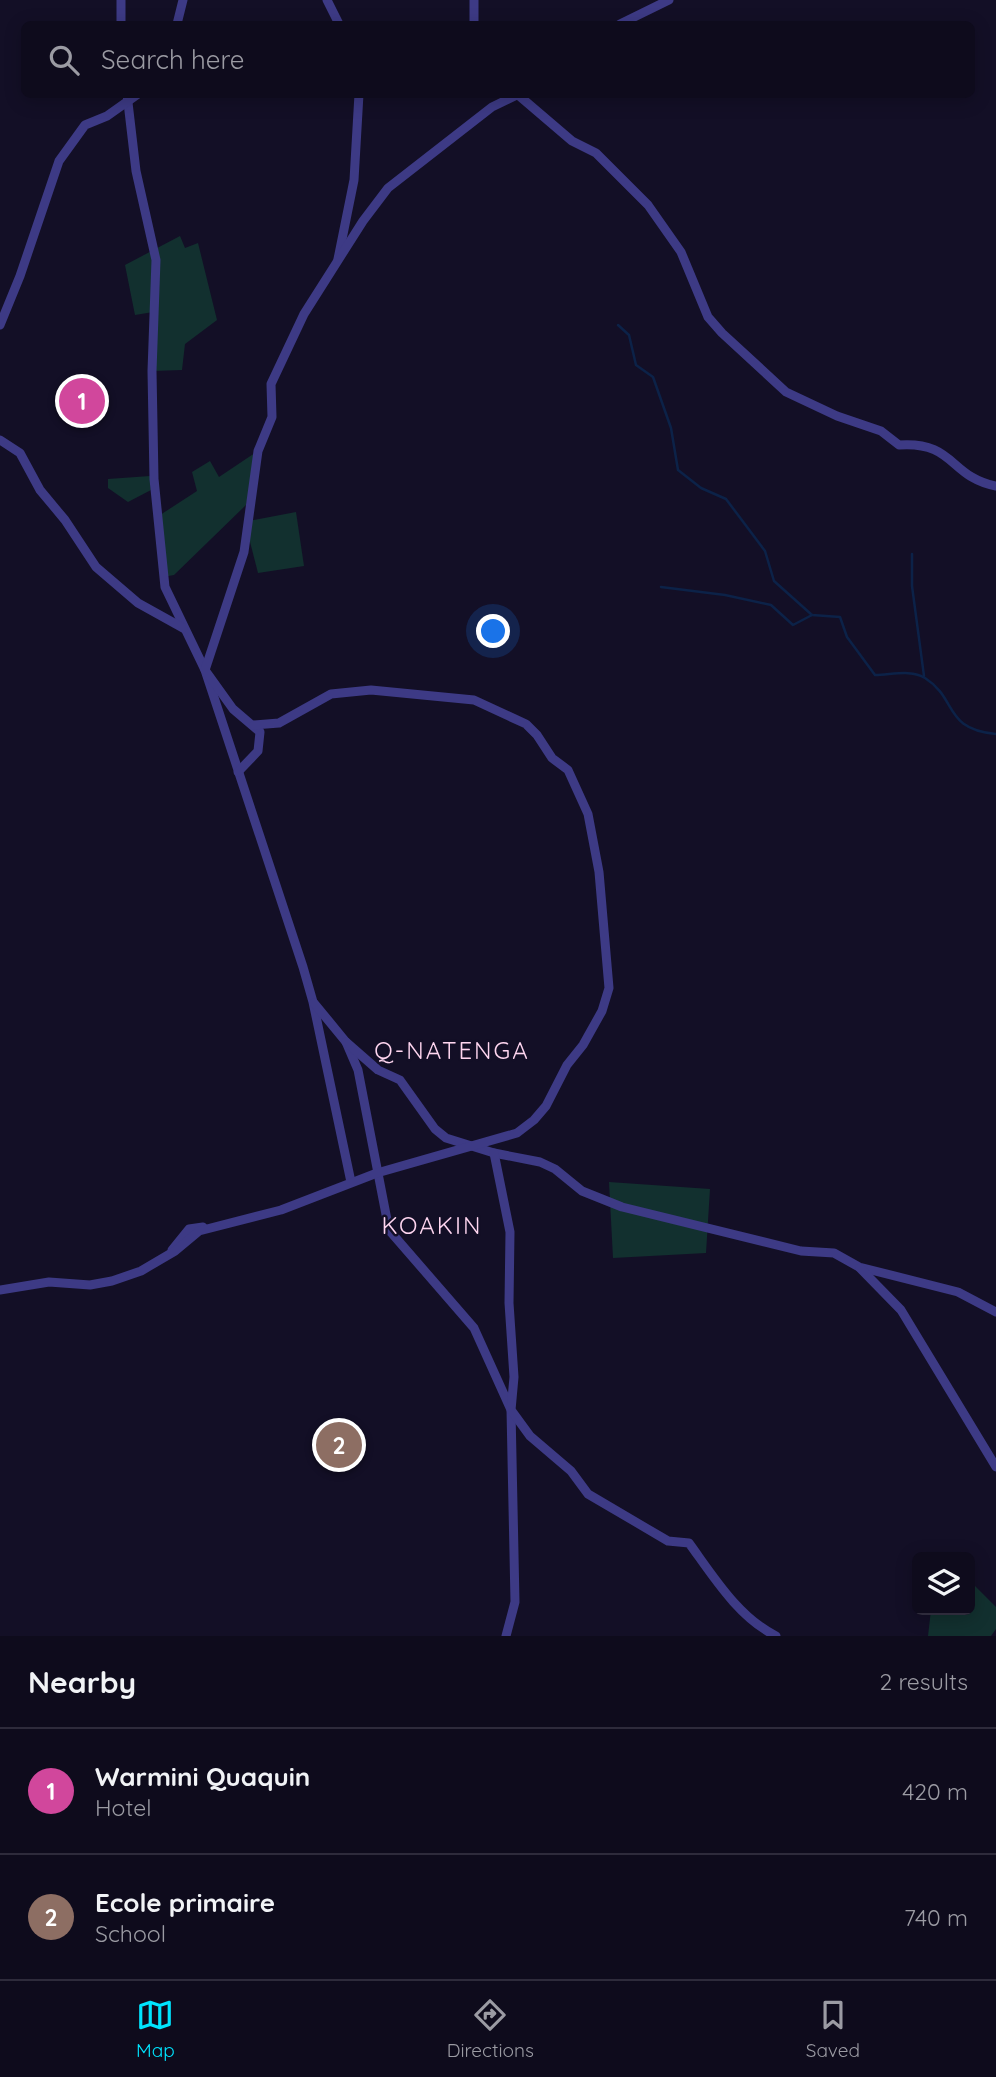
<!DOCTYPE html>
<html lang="en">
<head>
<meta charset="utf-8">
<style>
  :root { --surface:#0e0b1c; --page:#171425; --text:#f1f3f6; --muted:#9b9ba3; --line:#2e2b3b; --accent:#00e5ff }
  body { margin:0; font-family:Quicksand,sans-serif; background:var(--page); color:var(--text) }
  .controls { position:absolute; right:21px; bottom:21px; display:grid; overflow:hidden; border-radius:10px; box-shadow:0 4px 18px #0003 }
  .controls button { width:63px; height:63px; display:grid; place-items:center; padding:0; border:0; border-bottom:2px solid var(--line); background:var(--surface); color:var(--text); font:35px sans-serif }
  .you { position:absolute; left:494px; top:632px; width:24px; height:24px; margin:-18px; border:5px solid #fff; border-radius:50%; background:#1a73e8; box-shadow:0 0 0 10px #1a73e833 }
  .badge { display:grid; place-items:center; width:46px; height:46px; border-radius:50%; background:var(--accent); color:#fff; font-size:23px; font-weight:700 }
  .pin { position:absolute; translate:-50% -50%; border:4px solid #fff; box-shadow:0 2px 7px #0006 }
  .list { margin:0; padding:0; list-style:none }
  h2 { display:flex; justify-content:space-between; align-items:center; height:91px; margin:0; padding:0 28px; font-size:30px }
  h2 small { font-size:23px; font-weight:400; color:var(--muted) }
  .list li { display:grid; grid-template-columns:46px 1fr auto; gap:21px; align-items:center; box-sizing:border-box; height:126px; padding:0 28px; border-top:2px solid var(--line) }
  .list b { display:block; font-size:26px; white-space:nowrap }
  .list p { margin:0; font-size:23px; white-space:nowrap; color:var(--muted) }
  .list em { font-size:23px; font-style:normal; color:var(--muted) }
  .icon { flex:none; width:38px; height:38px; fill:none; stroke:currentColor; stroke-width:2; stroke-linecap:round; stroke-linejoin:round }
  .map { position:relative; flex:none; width:996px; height:1636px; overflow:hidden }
  .search { position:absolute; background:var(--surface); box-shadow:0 4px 18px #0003; left:21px; right:21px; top:21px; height:77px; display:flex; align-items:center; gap:18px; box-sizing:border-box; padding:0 24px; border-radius:10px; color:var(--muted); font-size:26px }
  .sheet { height:343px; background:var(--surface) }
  nav { display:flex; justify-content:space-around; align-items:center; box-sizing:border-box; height:98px; border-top:2px solid var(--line); background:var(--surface); font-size:19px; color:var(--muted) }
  nav a { display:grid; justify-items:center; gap:4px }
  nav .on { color:var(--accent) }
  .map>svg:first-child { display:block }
  .green { fill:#12302f }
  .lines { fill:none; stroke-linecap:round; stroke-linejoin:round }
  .stream { stroke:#0c2248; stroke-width:2.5 }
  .street { stroke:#3d3a85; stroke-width:9 }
  .labels { text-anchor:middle; stroke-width:5; stroke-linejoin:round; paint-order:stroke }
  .quarter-label { font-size:24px; letter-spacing:2px; fill:#ffd6f0; stroke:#130f26 }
</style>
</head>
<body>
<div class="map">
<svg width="996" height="1636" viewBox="0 0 996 1636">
  <rect width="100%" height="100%" fill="#130f26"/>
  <g class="green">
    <path d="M 180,236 L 185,248 L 198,243 L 217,320 L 185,344 L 182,370 L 152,371 L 153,312 L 135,315 L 125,265 Z"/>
    <path d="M 258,451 L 246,505 L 174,575 L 163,577 L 157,517 L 197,491 L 192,472 L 210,461 L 219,477 Z"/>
    <path d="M 150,476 L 151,490 L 128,502 L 108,488 L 108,479 Z"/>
    <path d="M 296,512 L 304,566 L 258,573 L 247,530 L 248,521 Z"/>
    <path d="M 609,1182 L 710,1189 L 706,1253 L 613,1258 Z"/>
    <path d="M 970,1581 L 996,1607 L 996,1629 L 991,1636 L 928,1636 L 931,1610 L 970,1610 Z"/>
  </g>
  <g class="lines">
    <g class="stream">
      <path d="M 618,325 L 629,335 L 636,365 L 653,377 L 671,428 L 678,470 L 701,488 L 726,499 L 765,551 L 774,581 L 812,615 L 840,617 L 847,637 L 875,675 C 891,675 911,669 925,678 C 958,699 943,729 996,734"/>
      <path d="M 912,554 L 912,586 L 924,676"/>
      <path d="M 661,587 L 725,595 L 771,605 L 793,625 L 812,615"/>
    </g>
    <g class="street">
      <path d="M 121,0 L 121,24"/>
      <path d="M 327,0 L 339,24"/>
      <path d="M 177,24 L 183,0"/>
      <path d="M 474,24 L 474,0"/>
      <path d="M 620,24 L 669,0"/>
      <path d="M 127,94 L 136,171 L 156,260 L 152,371 L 154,479 L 165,587 L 205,670 L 303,967 L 313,1002 L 351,1182"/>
      <path d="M 517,94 L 572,141 L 596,153 L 648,205 L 681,252 L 708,317 L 722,333 L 786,392 L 837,416 L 881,431 L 899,445 C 955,441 949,477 996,486"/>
      <path d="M 338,259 L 354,180 L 359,94"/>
      <path d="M 0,325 L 20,276 L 59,161 L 85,125 L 107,116 L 138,94"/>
      <path d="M 0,440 L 20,453 L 40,490 L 65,520 L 96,567 L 138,603 L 183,628"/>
      <path d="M 238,772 L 258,751 L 260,732 L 233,709 L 205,670 L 244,552 L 258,451 L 272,417 L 271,384 L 304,314 L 363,221 L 388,188 L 492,107 L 519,94"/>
      <path d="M 314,1003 L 346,1042 L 358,1070 L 389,1230 L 474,1328 L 511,1410 L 515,1602 L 506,1636"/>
      <path d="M 346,1042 L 378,1070 L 400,1080 L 435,1129 L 446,1138 L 494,1153 L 540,1162 L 555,1169 L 582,1191 L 622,1207 L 801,1251 L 834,1253 L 859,1267 L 958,1292 L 996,1312"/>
      <path d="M 494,1153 L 510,1232 L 509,1303 L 514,1377 L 511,1410 L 530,1436 L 571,1471 L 588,1494 L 668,1541 L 689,1543 C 713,1576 738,1617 776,1636"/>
      <path d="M 172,1250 L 189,1229 L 203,1227"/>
      <path d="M 860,1268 L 901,1310 L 996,1467"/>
      <path d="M 0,1290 L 49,1282 L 90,1285 L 112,1281 L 141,1271 L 175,1251 L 199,1231 L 281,1210 L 377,1173 L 517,1133 L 534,1120 L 546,1106 L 567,1065 L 583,1045 L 602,1011 L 609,988 L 599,872 L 588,814 L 568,770 L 552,758 L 537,735 L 526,724 L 474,700 L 371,690 L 331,694 L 279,723 L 254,725"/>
    </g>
  </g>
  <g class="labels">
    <g class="quarter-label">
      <text x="452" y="1059">Q-NATENGA</text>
      <text x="432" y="1234">KOAKIN</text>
    </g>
  </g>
</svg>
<div class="controls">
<button><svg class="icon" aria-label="layers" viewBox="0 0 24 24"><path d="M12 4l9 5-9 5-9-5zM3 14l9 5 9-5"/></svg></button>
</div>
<div class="you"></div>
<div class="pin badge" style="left:82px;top:401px;background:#d1479c">1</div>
<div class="pin badge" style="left:339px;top:1445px;background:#8d6e63">2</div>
<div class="search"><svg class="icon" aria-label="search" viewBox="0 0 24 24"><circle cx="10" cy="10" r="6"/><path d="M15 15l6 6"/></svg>Search here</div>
</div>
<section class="sheet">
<h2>Nearby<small>2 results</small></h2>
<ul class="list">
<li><span class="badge" style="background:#d1479c">1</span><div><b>Warmini Quaquin</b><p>Hotel</p></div><em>420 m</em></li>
<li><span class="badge" style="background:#8d6e63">2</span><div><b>Ecole primaire</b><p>School</p></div><em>740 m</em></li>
</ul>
</section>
<nav>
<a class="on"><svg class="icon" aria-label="map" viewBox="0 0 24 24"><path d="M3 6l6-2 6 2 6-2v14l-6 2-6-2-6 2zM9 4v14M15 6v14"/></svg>Map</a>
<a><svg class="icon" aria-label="directions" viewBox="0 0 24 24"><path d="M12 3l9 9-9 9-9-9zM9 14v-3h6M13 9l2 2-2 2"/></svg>Directions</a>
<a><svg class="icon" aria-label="saved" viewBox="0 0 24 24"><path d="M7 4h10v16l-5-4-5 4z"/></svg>Saved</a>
</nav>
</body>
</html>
